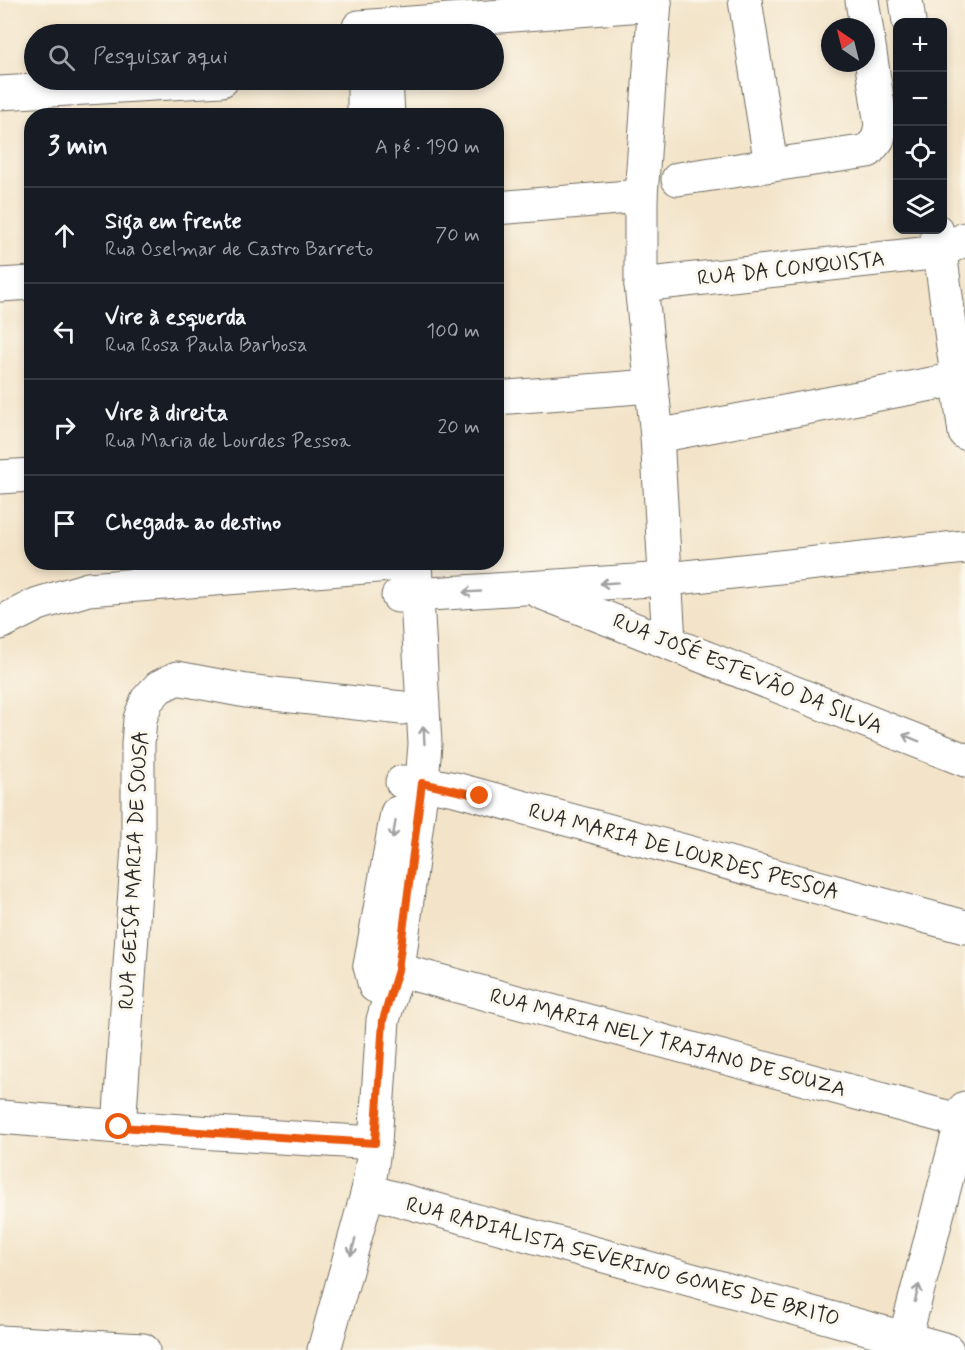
<!DOCTYPE html>
<html lang="pt">
<head>
<meta charset="utf-8">
<style>
  :root { --surface:#171b24; --page:#242831; --text:#f1f3f6; --muted:#9ea1a6; --line:#363941 }
  body { margin:0; font-family:Mynerve,sans-serif; background:var(--page); color:var(--text) }
  .controls { position:absolute; right:18px; top:18px; display:grid; overflow:hidden; border-radius:12px; box-shadow:0 3px 9px #0003 }
  .controls button { width:54px; height:54px; display:grid; place-items:center; padding:0; border:0; border-bottom:2px solid var(--line); background:var(--surface); color:var(--text); font:30px sans-serif }
  .compass { position:absolute; left:821px; top:18px; width:54px; height:54px; border-radius:50%; background:var(--surface); box-shadow:0 3px 9px #0003; rotate:325deg }
  .stop { position:absolute; width:18px; height:18px; margin:-14px; border:4px solid #ea580c; border-radius:50%; background:#fff }
  .stop.end { background:#ea580c; border-color:#fff; box-shadow:0 2px 6px #0008 }
  .list { margin:0; padding:0; list-style:none }
  h2 { display:flex; justify-content:space-between; align-items:center; height:78px; margin:0; padding:0 24px; font-size:26px }
  h2 small { font-size:20px; font-weight:400; color:var(--muted) }
  .list li { display:grid; grid-template-columns:39px 1fr auto; gap:18px; align-items:center; box-sizing:border-box; height:96px; padding:0 24px; border-top:2px solid var(--line) }
  .list b { display:block; font-size:22px; white-space:nowrap }
  .list p { margin:0; font-size:20px; white-space:nowrap; color:var(--muted) }
  .list em { font-size:20px; font-style:normal; color:var(--muted) }
  .icon { flex:none; width:33px; height:33px; fill:none; stroke:currentColor; stroke-width:2; stroke-linecap:round; stroke-linejoin:round }
  .map { position:relative; flex:none; width:965px; height:1350px; overflow:hidden }
  .search { position:absolute; background:var(--surface); box-shadow:0 3px 9px #0003; left:24px; top:24px; width:480px; height:66px; display:flex; align-items:center; gap:15px; box-sizing:border-box; padding:0 21px; border-radius:33px; color:var(--muted); font-size:22px }
  .panel { position:absolute; background:var(--surface); box-shadow:0 3px 9px #0003; left:24px; top:108px; width:480px; height:462px; border-radius:24px }
  .map>svg:first-child { display:block }
  .lines { fill:none; stroke-linecap:round; stroke-linejoin:round }
  .minor-casing { stroke:#716c62; stroke-width:35 }
  .minor { stroke:#fff; stroke-width:33 }
  .oneway { stroke:#a0a0a0 }
  .route { stroke:#ea580c; stroke-width:8 }
  .labels { text-anchor:middle; stroke-width:6; stroke-linejoin:round; paint-order:stroke }
  .street-label { font-size:21px; fill:#2b2b2b; stroke:#fbf7ec }
</style>
</head>
<body>
<div class="map">
<svg width="965" height="1350" viewBox="0 0 965 1350">
  <rect width="100%" height="100%" fill="#fbf7ec"/>
  <filter id="ink" filterUnits="userSpaceOnUse"><feTurbulence type="fractalNoise" baseFrequency=".0167" numOctaves="2"/><feDisplacementMap in="SourceGraphic" scale="12" xChannelSelector="R" yChannelSelector="G"/><feConvolveMatrix kernelMatrix="1 2 1 2 8 2 1 2 1" color-interpolation-filters="sRGB"/></filter>
  <filter id="wash" filterUnits="userSpaceOnUse"><feTurbulence type="fractalNoise" baseFrequency=".008" numOctaves="4" result="noise"/><feDisplacementMap in="SourceGraphic" scale="24" xChannelSelector="R" yChannelSelector="G"/><feGaussianBlur stdDeviation="1.35" result="paint"/><feColorMatrix in="noise" values="0 0 0 0 0 0 0 0 0 0 0 0 0 0 0 0 0 1.4 0 .05"/><feComposite in="paint" operator="in"/></filter>
  <g filter="url(#wash)">
    <rect width="100%" height="100%" fill="#f3e4c9"/>
  </g>
  <g filter="url(#ink)">
    <g class="lines">
      <defs>
        <g id="minor">
          <path d="M 655,0 L 641,196 L 641,285 L 657,436 L 669,642"/>
          <path d="M 745,0 L 771,165"/>
          <path d="M 906,0 L 909,22"/>
          <path d="M 359,27 L 655,4"/>
          <path d="M 364,80 L 364,116"/>
          <path d="M 386,80 L 388,116"/>
          <path d="M 0,93 L 222,80"/>
          <path d="M 678,179 L 868,151 L 878,139 L 881,125 L 862,0"/>
          <path d="M 496,208 L 641,196"/>
          <path d="M 937,231 L 965,433"/>
          <path d="M 0,285 L 32,283"/>
          <path d="M 641,285 L 940,252 L 965,239"/>
          <path d="M 496,398 L 651,386"/>
          <path d="M 657,436 L 958,379"/>
          <path d="M 0,477 L 32,475"/>
          <path d="M 540,592 L 965,760"/>
          <path d="M 398,596 L 667,579 L 965,547"/>
          <path d="M 0,623 L 38,604 L 88,589 L 415,563"/>
          <path d="M 402,782 L 422,783 L 455,789 L 965,927"/>
          <path d="M 370,966 L 398,970 L 965,1122"/>
          <path d="M 375,986 L 370,966 L 397,813"/>
          <path d="M 0,1117 L 119,1127 L 375,1143"/>
          <path d="M 119,1127 L 138,846 L 138,744 L 140,719 L 147,700 L 159,687 L 177,678 L 246,691 L 402,708"/>
          <path d="M 368,1191 L 947,1350"/>
          <path d="M 0,1342 L 143,1350"/>
          <path d="M 324,1350 L 368,1191 L 375,1143 L 383,1020 L 398,970 L 422,783 L 425,744 L 415,562"/>
          <path d="M 902,1350 L 965,1108"/>
        </g>
      </defs>
      <use href="#minor" class="minor-casing"/>
      <use href="#minor" class="minor"/>
    </g>
    <defs><path id="oneway-shaft" d="M-6 0H5M1.5-3L5.5 0L1.5 3" fill="none" stroke-width="1.6" stroke-linecap="round" stroke-linejoin="round" transform="scale(1.5)"/></defs>
    <g class="oneway">
      <use href="#oneway-shaft" transform="translate(609 583) rotate(176)"/>
      <use href="#oneway-shaft" transform="translate(472 592) rotate(177)"/>
      <use href="#oneway-shaft" transform="translate(424 735) rotate(-93)"/>
      <use href="#oneway-shaft" transform="translate(911 738) rotate(-158)"/>
      <use href="#oneway-shaft" transform="translate(394 830) rotate(100)"/>
      <use href="#oneway-shaft" transform="translate(353 1247) rotate(106)"/>
      <use href="#oneway-shaft" transform="translate(917 1293) rotate(-76)"/>
    </g>
  </g>
  <g class="lines" filter="url(#ink)">
    <path class="route" d="M 119,1127 L 375,1143 L 383,1020 L 398,970 L 422,783 L 480,796"/>
  </g>
  <g class="labels">
    <g class="street-label">
      <text transform="translate(791 268) rotate(-6)" y="7">RUA DA CONQUISTA</text>
      <text transform="translate(748 673) rotate(22)" y="7">RUA JOSÉ ESTEVÃO DA SILVA</text>
      <text transform="translate(684 851) rotate(15)" y="7">RUA MARIA DE LOURDES PESSOA</text>
      <text transform="translate(133 870) rotate(-87)" y="7">RUA GEISA MARIA DE SOUSA</text>
      <text transform="translate(668 1042) rotate(15)" y="7">RUA MARIA NELY TRAJANO DE SOUZA</text>
      <text transform="translate(623 1261) rotate(15)" y="7">RUA RADIALISTA SEVERINO GOMES DE BRITO</text>
    </g>
  </g>
</svg>
<div class="controls">
<button>+</button>
<button>−</button>
<button><svg class="icon" aria-label="locate" viewBox="0 0 24 24"><circle cx="12" cy="12" r="6"/><path d="M12 2v4M12 18v4M2 12h4M18 12h4"/></svg></button>
<button><svg class="icon" aria-label="layers" viewBox="0 0 24 24"><path d="M12 4l9 5-9 5-9-5zM3 14l9 5 9-5"/></svg></button>
</div>
<svg class="compass" viewBox="-18 -18 36 36"><path d="M0-13l5 13h-10z" fill="#e53935"/><path d="M0 13l5-13h-10z" fill="#9ea1a6"/></svg>
<div class="stop" style="left:119px;top:1127px"></div>
<div class="stop end" style="left:480px;top:796px"></div>
<div class="search"><svg class="icon" aria-label="search" viewBox="0 0 24 24"><circle cx="10" cy="10" r="6"/><path d="M15 15l6 6"/></svg>Pesquisar aqui</div>
<section class="panel">
<h2>3 min<small>A pé · 190 m</small></h2>
<ul class="list">
<li><svg class="icon" aria-label="ahead" viewBox="0 0 24 24"><path d="M12 20V5M6 11l6-6 6 6"/></svg><div><b>Siga em frente</b><p>Rua Oselmar de Castro Barreto</p></div><em>70 m</em></li>
<li><svg class="icon" aria-label="left" viewBox="0 0 24 24"><path d="M17 20v-9H6M10 6l-5 5 5 5"/></svg><div><b>Vire à esquerda</b><p>Rua Rosa Paula Barbosa</p></div><em>100 m</em></li>
<li><svg class="icon" aria-label="right" viewBox="0 0 24 24"><path d="M7 20v-9h11M14 6l5 5-5 5"/></svg><div><b>Vire à direita</b><p>Rua Maria de Lourdes Pessoa</p></div><em>20 m</em></li>
<li><svg class="icon" aria-label="arrive" viewBox="0 0 24 24"><path d="M6 21V4h12l-3 4 3 4H6"/></svg><div><b>Chegada ao destino</b></div></li>
</ul>
</section>
</div>
</body>
</html>
